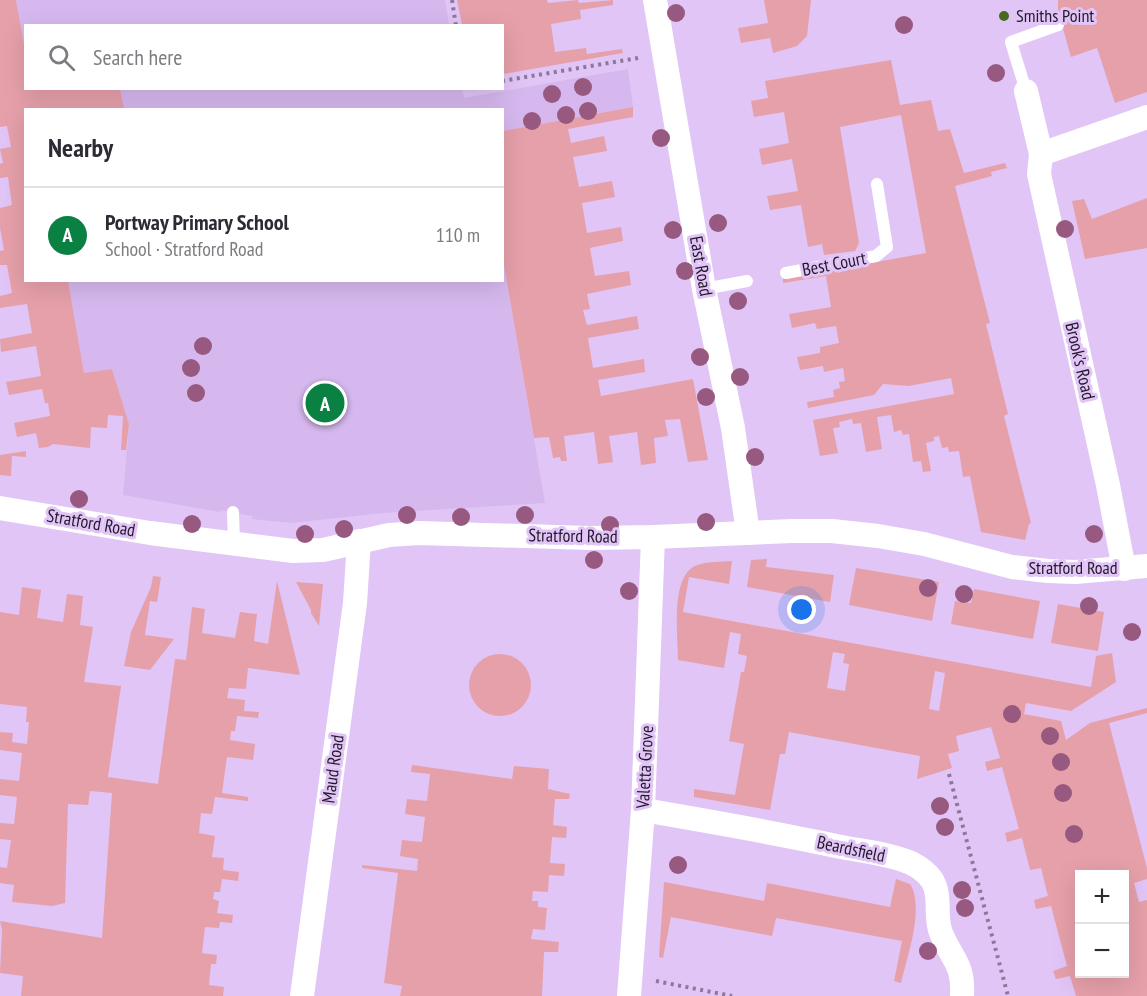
<!DOCTYPE html>
<html lang="en">
<head>
<meta charset="utf-8">
<style>
  :root { --surface:#fff; --page:#f7f7f7; --text:#2b2b33; --muted:#7c7c81; --line:#e1e1e2; --accent:#0b8043 }
  body { margin:0; font-family:"PT Sans Narrow",sans-serif; background:var(--page); color:var(--text) }
  .controls { position:absolute; right:18px; bottom:18px; display:grid; overflow:hidden; border-radius:0px; box-shadow:0 6px 24px #0002 }
  .controls button { width:54px; height:54px; display:grid; place-items:center; padding:0; border:0; border-bottom:2px solid var(--line); background:var(--surface); color:var(--text); font:30px sans-serif }
  .you { position:absolute; left:802px; top:610px; width:21px; height:21px; margin:-15px; border:4px solid #fff; border-radius:50%; background:#1a73e8; box-shadow:0 0 0 9px #1a73e833 }
  .badge { display:grid; place-items:center; width:39px; height:39px; border-radius:50%; background:var(--accent); color:#fff; font-size:20px; font-weight:700 }
  .pin { position:absolute; translate:-50% -50%; border:3px solid #fff; box-shadow:0 2px 6px #0006 }
  .list { margin:0; padding:0; list-style:none }
  h2 { display:flex; justify-content:space-between; align-items:center; height:78px; margin:0; padding:0 24px; font-size:26px }
  h2 small { font-size:20px; font-weight:400; color:var(--muted) }
  .list li { display:grid; grid-template-columns:39px 1fr auto; gap:18px; align-items:center; box-sizing:border-box; height:96px; padding:0 24px; border-top:2px solid var(--line) }
  .list b { display:block; font-size:22px; white-space:nowrap }
  .list p { margin:0; font-size:20px; white-space:nowrap; color:var(--muted) }
  .list em { font-size:20px; font-style:normal; color:var(--muted) }
  .icon { flex:none; width:33px; height:33px; fill:none; stroke:currentColor; stroke-width:2; stroke-linecap:round; stroke-linejoin:round }
  .map { position:relative; flex:none; width:1147px; height:996px; overflow:hidden }
  .search { position:absolute; background:var(--surface); box-shadow:0 6px 24px #0002; left:24px; top:24px; width:480px; height:66px; display:flex; align-items:center; gap:15px; box-sizing:border-box; padding:0 21px; border-radius:0px; color:var(--muted); font-size:22px }
  .panel { position:absolute; background:var(--surface); box-shadow:0 6px 24px #0002; left:24px; top:108px; width:480px; height:174px; border-radius:0px }
  .map>svg:first-child { display:block }
  .built { fill:#d6b8ee }
  .green { fill:#e6a0aa; fill-rule:evenodd }
  .lines { fill:none; stroke-linecap:round; stroke-linejoin:round }
  .path { stroke:#8c789b; stroke-width:4; stroke-dasharray:3 4.5; stroke-linecap:butt }
  .service { stroke:#fff; stroke-width:12 }
  .minor { stroke:#fff; stroke-width:24 }
  .tree { fill:#97597f }
  .poi-dot { fill:#47681f; stroke:#e1c5f6; stroke-width:2 }
  .labels { text-anchor:middle; stroke-width:6; stroke-linejoin:round; paint-order:stroke }
  .poi-label { font-size:18px; fill:#23182a; stroke:#e1c5f6; text-anchor:start }
  .street-label { font-size:18px; fill:#23182a; stroke:#e1c5f6 }
</style>
</head>
<body>
<div class="map">
<svg width="1147" height="996" viewBox="0 0 1147 996">
  <rect width="100%" height="100%" fill="#e1c5f6"/>
  <g class="built">
    <path d="M 16,0 L 445,0 L 449,25 L 26,26 L 25,50 Z"/>
    <path d="M 628,69 L 633,107 L 503,131 L 502,110 L 37,110 L 33,89 L 462,88 L 464,98 Z"/>
    <path d="M 503,260 L 545,503 L 383,513 L 291,523 L 252,519 L 252,516 L 221,510 L 220,512 L 123,495 L 129,424 L 112,369 L 84,373 L 68,281 L 502,280 Z"/>
  </g>
  <g class="green">
    <path d="M 0,0 L 16,0 L 25,50 L 26,88 L 120,89 L 124,109 L 26,110 L 26,280 L 68,281 L 84,373 L 112,369 L 129,424 L 126,450 L 121,450 L 123,416 L 108,415 L 107,428 L 91,427 L 90,448 L 53,444 L 48,447 L 39,448 L 36,433 L 17,437 L 14,423 L 50,416 L 48,403 L 45,403 L 42,389 L 9,395 L 6,382 L 41,376 L 36,346 L 1,352 L 0,339 L 32,333 L 27,304 L 0,308 L 0,296 L 12,293 L 7,265 L 0,265 L 0,251 L 4,250 L 0,228 L 0,208 L 12,205 L 8,177 L 0,178 L 0,164 L 3,163 L 0,149 L 11,147 L 7,126 L 0,127 Z"/>
    <path d="M 457,0 L 547,0 L 548,3 L 578,0 L 579,3 L 613,0 L 613,5 L 580,10 L 581,19 L 551,24 L 555,52 L 586,48 L 587,54 L 622,49 L 623,53 L 503,74 L 502,26 L 462,25 Z"/>
    <path d="M 764,0 L 811,0 L 807,36 L 797,46 L 773,53 L 770,38 L 741,43 L 738,28 L 768,23 Z"/>
    <path d="M 1058,0 L 1147,0 L 1147,92 L 1115,103 L 1097,48 L 1071,57 L 1058,11 Z"/>
    <path d="M 891,60 L 900,105 L 931,100 L 938,131 L 950,129 L 964,173 L 1005,163 L 1007,168 L 991,172 L 992,176 L 955,186 L 990,323 L 986,324 L 1008,414 L 1004,416 L 1031,523 L 1029,524 L 1025,540 L 981,532 L 970,476 L 963,477 L 959,451 L 949,452 L 948,447 L 942,448 L 939,436 L 934,437 L 934,441 L 926,443 L 931,471 L 923,472 L 921,461 L 913,462 L 909,434 L 903,435 L 901,430 L 894,432 L 891,415 L 877,417 L 882,449 L 866,452 L 861,423 L 853,424 L 852,419 L 839,422 L 840,427 L 833,428 L 838,453 L 820,456 L 813,420 L 954,394 L 951,378 L 909,386 L 883,384 L 874,395 L 808,408 L 807,402 L 834,397 L 833,390 L 840,388 L 839,382 L 845,381 L 843,368 L 824,372 L 823,366 L 800,370 L 797,357 L 820,353 L 820,347 L 839,343 L 836,326 L 817,329 L 815,323 L 792,328 L 789,314 L 831,307 L 826,276 L 783,283 L 783,279 L 926,253 L 901,115 L 840,127 L 859,243 L 855,251 L 824,255 L 822,244 L 808,247 L 801,205 L 770,210 L 767,196 L 798,191 L 792,159 L 762,165 L 759,149 L 789,143 L 784,112 L 754,117 L 751,101 L 768,98 L 765,81 Z"/>
    <path d="M 633,107 L 633,117 L 568,129 L 571,143 L 604,136 L 607,151 L 573,157 L 579,187 L 612,181 L 615,197 L 582,203 L 587,233 L 621,227 L 623,241 L 590,248 L 595,276 L 629,271 L 631,285 L 587,294 L 590,309 L 583,310 L 587,325 L 637,316 L 639,329 L 588,338 L 593,368 L 644,359 L 645,372 L 598,380 L 601,396 L 693,379 L 708,460 L 688,462 L 680,419 L 665,420 L 668,436 L 654,438 L 656,463 L 641,465 L 637,432 L 609,436 L 613,462 L 598,464 L 594,432 L 564,436 L 567,461 L 561,461 L 560,457 L 553,458 L 549,437 L 534,438 L 503,260 L 503,131 Z"/>
    <path d="M 1147,198 L 1147,248 L 1085,259 L 1072,201 L 1084,199 L 1092,219 Z"/>
    <path d="M 26,451 L 26,457 L 12,456 L 11,476 L 0,475 L 0,455 Z"/>
    <path d="M 767,559 L 766,567 L 834,575 L 830,602 L 747,587 L 751,560 Z"/>
    <path d="M 732,561 L 729,584 L 689,577 L 683,612 L 1091,687 L 1096,656 L 1112,653 L 1116,682 L 1071,711 L 1026,703 L 1024,714 L 1061,721 L 1066,740 L 1090,723 L 1147,708 L 1147,713 L 1109,723 L 1147,868 L 1147,879 L 1134,883 L 1139,902 L 1147,900 L 1147,996 L 1076,996 L 1070,976 L 1056,979 L 1053,971 L 1067,966 L 1051,906 L 1036,909 L 1034,900 L 1048,896 L 1041,868 L 1030,870 L 1022,838 L 1007,842 L 1005,833 L 1019,829 L 1002,767 L 987,771 L 985,762 L 1000,758 L 991,727 L 956,736 L 959,751 L 948,754 L 952,768 L 917,779 L 920,756 L 789,732 L 785,754 L 780,754 L 770,810 L 694,797 L 694,789 L 735,795 L 744,744 L 729,741 L 741,672 L 744,672 L 747,656 L 738,654 L 741,634 L 730,632 L 724,668 L 678,660 C 678,636 670,578 695,566 C 706,561 720,562 732,561 ZM 833,652 L 845,654 L 843,663 L 849,664 L 845,691 L 827,688 ZM 935,671 L 945,673 L 939,711 L 929,709 ZM 1080,874 L 1124,874 L 1124,974 L 1080,974 Z"/>
    <path d="M 856,568 L 939,582 L 932,621 L 849,605 Z"/>
    <path d="M 153,576 L 161,577 L 157,602 L 150,601 L 145,635 L 174,639 L 150,670 L 124,666 L 131,632 L 151,587 Z"/>
    <path d="M 277,581 L 300,675 L 248,668 L 246,689 L 229,688 L 227,698 L 245,700 L 244,711 L 259,712 L 258,718 L 237,716 L 235,731 L 231,731 L 230,740 L 255,744 L 253,760 L 227,757 L 222,793 L 248,797 L 248,801 L 215,797 L 212,814 L 201,813 L 199,833 L 215,836 L 212,857 L 224,858 L 223,870 L 239,872 L 238,881 L 222,879 L 220,892 L 214,892 L 213,899 L 219,901 L 217,913 L 233,915 L 232,923 L 220,922 L 219,928 L 205,927 L 202,953 L 217,955 L 216,964 L 211,964 L 209,985 L 224,987 L 223,996 L 21,996 L 23,976 L 0,973 L 2,930 L 0,921 L 102,938 L 112,793 L 90,791 L 88,805 L 68,804 L 65,903 L 52,906 L 12,902 L 14,885 L 0,883 L 0,867 L 7,868 L 11,840 L 0,839 L 0,823 L 14,824 L 17,797 L 0,795 L 0,779 L 19,781 L 22,753 L 0,750 L 0,732 L 13,733 L 12,742 L 27,744 L 29,722 L 26,722 L 27,707 L 0,704 L 0,612 L 19,615 L 22,587 L 41,590 L 37,618 L 63,622 L 67,594 L 83,596 L 80,625 L 93,627 L 84,682 L 121,686 L 108,777 L 158,784 L 175,659 L 186,660 L 192,607 L 205,609 L 202,633 L 235,638 L 240,612 L 257,614 L 254,641 L 268,644 Z"/>
    <path d="M 296,582 L 323,584 L 319,626 L 311,613 L 311,610 Z"/>
    <path d="M 974,589 L 1040,601 L 1033,639 L 951,624 L 955,601 L 971,603 Z"/>
    <path d="M 1058,604 L 1104,612 L 1098,651 L 1051,643 Z"/>
    <circle cx="500" cy="685" r="31"/>
    <path d="M 412,765 L 512,779 L 514,766 L 549,769 L 548,789 L 570,794 L 569,799 L 555,799 L 553,825 L 567,827 L 566,838 L 552,837 L 550,863 L 565,864 L 564,876 L 549,875 L 548,892 L 533,891 L 532,901 L 538,901 L 538,907 L 547,908 L 545,930 L 533,929 L 531,939 L 559,942 L 558,952 L 544,952 L 542,996 L 400,996 L 402,986 L 384,983 L 398,873 L 362,868 L 362,865 L 417,871 L 418,859 L 400,856 L 402,840 L 422,842 L 425,817 L 405,814 L 407,799 L 427,801 L 430,774 L 411,772 Z"/>
    <path d="M 896,879 L 910,884 C 925,907 907,957 901,983 L 894,981 L 902,941 L 776,918 L 772,936 L 671,917 L 663,958 L 659,957 L 664,882 L 764,901 L 767,883 L 890,907 Z"/>
  </g>
  <g class="lines">
    <g class="path">
      <path d="M 452,0 L 456,26"/>
      <path d="M 502,81 L 638,58"/>
      <path d="M 949,774 L 1008,996"/>
      <path d="M 656,981 L 732,996"/>
    </g>
    <g class="service">
      <path d="M 1026,91 L 1011,42 L 1058,25"/>
      <path d="M 786,273 L 876,256 L 887,247 L 877,184"/>
      <path d="M 704,289 L 747,281"/>
      <path d="M 233,512 L 234,544"/>
    </g>
    <g class="minor">
      <path d="M 655,0 L 704,289 L 733,428 L 748,533"/>
      <path d="M 1026,91 L 1041,154 L 1039,174 L 1108,485 L 1124,569"/>
      <path d="M 1041,154 L 1147,117"/>
      <path d="M 0,508 L 150,533 L 293,551 L 323,550 L 389,535 L 419,533 L 590,538 L 653,537 L 792,531 L 832,531 L 878,536 L 924,544 L 1012,567 L 1048,571 L 1075,572 L 1147,566"/>
      <path d="M 643,810 C 707,821 772,832 836,846 C 860,851 888,853 911,863 C 919,867 927,873 932,880 C 942,897 934,916 941,933 C 952,960 964,964 962,996"/>
      <path d="M 302,996 L 355,603 L 359,541"/>
      <path d="M 629,996 L 643,810 L 653,537"/>
    </g>
  </g>
  <g class="tree">
    <circle cx="676" cy="13" r="9"/>
    <circle cx="904" cy="25" r="9"/>
    <circle cx="996" cy="73" r="9"/>
    <circle cx="583" cy="87" r="9"/>
    <circle cx="552" cy="94" r="9"/>
    <circle cx="588" cy="111" r="9"/>
    <circle cx="566" cy="115" r="9"/>
    <circle cx="532" cy="121" r="9"/>
    <circle cx="661" cy="138" r="9"/>
    <circle cx="718" cy="223" r="9"/>
    <circle cx="1065" cy="229" r="9"/>
    <circle cx="673" cy="230" r="9"/>
    <circle cx="685" cy="271" r="9"/>
    <circle cx="738" cy="301" r="9"/>
    <circle cx="203" cy="346" r="9"/>
    <circle cx="700" cy="357" r="9"/>
    <circle cx="191" cy="368" r="9"/>
    <circle cx="740" cy="377" r="9"/>
    <circle cx="196" cy="393" r="9"/>
    <circle cx="706" cy="397" r="9"/>
    <circle cx="755" cy="457" r="9"/>
    <circle cx="79" cy="499" r="9"/>
    <circle cx="407" cy="515" r="9"/>
    <circle cx="525" cy="515" r="9"/>
    <circle cx="461" cy="517" r="9"/>
    <circle cx="706" cy="522" r="9"/>
    <circle cx="192" cy="524" r="9"/>
    <circle cx="610" cy="525" r="9"/>
    <circle cx="344" cy="529" r="9"/>
    <circle cx="305" cy="534" r="9"/>
    <circle cx="1094" cy="534" r="9"/>
    <circle cx="594" cy="560" r="9"/>
    <circle cx="928" cy="588" r="9"/>
    <circle cx="629" cy="591" r="9"/>
    <circle cx="964" cy="594" r="9"/>
    <circle cx="1089" cy="606" r="9"/>
    <circle cx="1132" cy="632" r="9"/>
    <circle cx="1012" cy="714" r="9"/>
    <circle cx="1050" cy="736" r="9"/>
    <circle cx="1061" cy="762" r="9"/>
    <circle cx="1063" cy="793" r="9"/>
    <circle cx="940" cy="806" r="9"/>
    <circle cx="945" cy="827" r="9"/>
    <circle cx="1074" cy="834" r="9"/>
    <circle cx="678" cy="865" r="9"/>
    <circle cx="962" cy="890" r="9"/>
    <circle cx="965" cy="908" r="9"/>
    <circle cx="928" cy="951" r="9"/>
  </g>
  <circle class="poi-dot" cx="1004" cy="16" r="6"/>
  <g class="labels">
    <g class="poi-label">
      <text x="1016" y="22">Smiths Point</text>
    </g>
    <g class="street-label">
      <text transform="translate(834 264) rotate(-11)" y="6">Best Court</text>
      <text transform="translate(701 266) rotate(80)" y="6">East Road</text>
      <text transform="translate(1080 361) rotate(77)" y="6">Brook's Road</text>
      <text transform="translate(91 523) rotate(10)" y="6">Stratford Road</text>
      <text transform="translate(573 536) rotate(1)" y="6">Stratford Road</text>
      <text x="1073" y="574">Stratford Road</text>
      <text transform="translate(645 767) rotate(-87)" y="6">Valetta Grove</text>
      <text transform="translate(333 769) rotate(-82)" y="6">Maud Road</text>
      <text transform="translate(851 849) rotate(12)" y="6">Beardsfield</text>
    </g>
  </g>
</svg>
<div class="controls">
<button>+</button>
<button>−</button>
</div>
<div class="you"></div>
<div class="pin badge" style="left:325px;top:403px">A</div>
<div class="search"><svg class="icon" aria-label="search" viewBox="0 0 24 24"><circle cx="10" cy="10" r="6"/><path d="M15 15l6 6"/></svg>Search here</div>
<section class="panel">
<h2>Nearby<small></small></h2>
<ul class="list">
<li><span class="badge">A</span><div><b>Portway Primary School</b><p>School · Stratford Road</p></div><em>110 m</em></li>
</ul>
</section>
</div>
</body>
</html>
